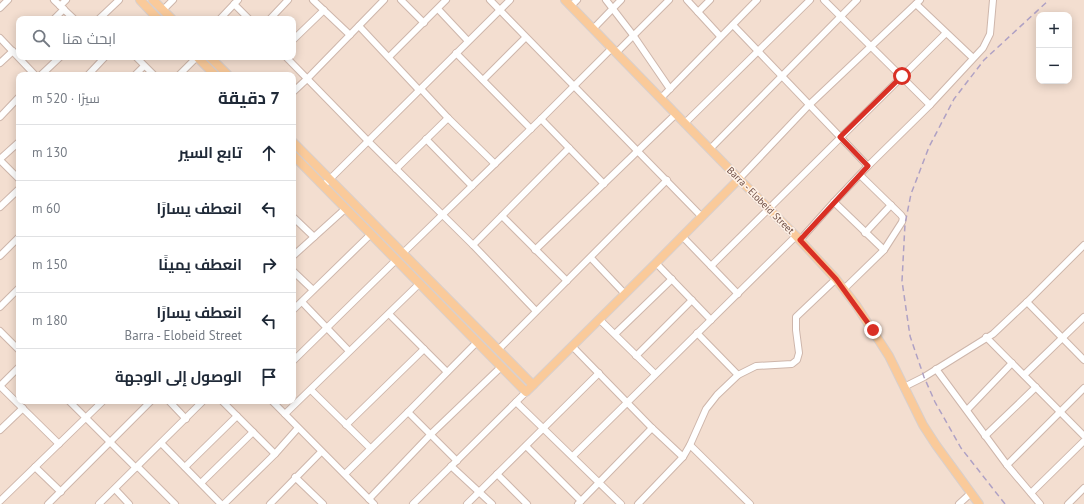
<!DOCTYPE html>
<html lang="ar">
<head>
<meta charset="utf-8">
<style>
  :root { --surface:#fff; --page:#f6f6f7; --text:#1f2937; --muted:#747a83; --line:#e0e1e3 }
  body { margin:0; font-family:"PT Sans",Cairo,sans-serif; background:var(--page); color:var(--text); direction:rtl }
  .controls { position:absolute; right:12px; top:12px; display:grid; overflow:hidden; border-radius:8px; box-shadow:0 2px 10px #0003 }
  .controls button { width:36px; height:36px; display:grid; place-items:center; padding:0; border:0; border-bottom:1px solid var(--line); background:var(--surface); color:var(--text); font:20px sans-serif }
  .stop { position:absolute; width:12px; height:12px; margin:-9px; border:3px solid #d93025; border-radius:50%; background:#fff }
  .stop.end { background:#d93025; border-color:#fff; box-shadow:0 1px 4px #0008 }
  .list { margin:0; padding:0; list-style:none }
  h2 { display:flex; justify-content:space-between; align-items:center; height:52px; margin:0; padding:0 16px; font-size:17px }
  h2 small { font-size:13px; font-weight:400; color:var(--muted) }
  .list li { display:grid; grid-template-columns:26px 1fr auto; gap:12px; align-items:center; box-sizing:border-box; height:56px; padding:0 16px; border-top:1px solid var(--line) }
  .list b { display:block; font-size:15px; white-space:nowrap }
  .list p { margin:0; font-size:13px; white-space:nowrap; color:var(--muted) }
  .list em { font-size:13px; font-style:normal; color:var(--muted) }
  .icon { flex:none; width:22px; height:22px; fill:none; stroke:currentColor; stroke-width:2; stroke-linecap:round; stroke-linejoin:round }
  .map { position:relative; flex:none; width:1084px; height:504px; overflow:hidden; direction:ltr }
  .search { position:absolute; background:var(--surface); box-shadow:0 2px 10px #0003; left:16px; top:16px; width:280px; height:44px; display:flex; align-items:center; gap:10px; box-sizing:border-box; padding:0 14px; border-radius:8px; color:var(--muted); font-size:15px }
  .panel { position:absolute; background:var(--surface); box-shadow:0 2px 10px #0003; left:16px; top:72px; width:280px; height:332px; border-radius:8px; direction:rtl }
  .map>svg:first-child { display:block }
  .residential { fill:#f3ded0; fill-rule:evenodd }
  .lines { fill:none; stroke-linecap:round; stroke-linejoin:round }
  .minor-casing { stroke:#ceb6ab; stroke-width:8 }
  .major-casing { stroke:#d8cfcc; stroke-width:10 }
  .minor { stroke:#fff; stroke-width:6 }
  .major { stroke:#faca9a; stroke-width:8 }
  .rail { stroke:#afa1c4; stroke-width:1.5; stroke-dasharray:6 4; stroke-linecap:butt }
  .route { stroke:#d93025; stroke-width:5 }
  .labels { text-anchor:middle; stroke-width:3; stroke-linejoin:round; paint-order:stroke }
  .street-label { font-size:10px; fill:#725249; stroke:#fff2e7 }
</style>
</head>
<body>
<div class="map">
<svg width="1084" height="504" viewBox="0 0 1084 504">
  <rect width="100%" height="100%" fill="#fceee1"/>
  <path class="residential" d="M 0,0 L 1084,0 L 1084,504 L 0,504 ZM 1039,15 L 1069,15 L 1069,81 L 1039,81 ZM 19,19 L 293,19 L 293,57 L 19,57 ZM 19,75 L 293,75 L 293,401 L 19,401 Z"/>
  <g class="lines">
    <defs>
      <g id="minor">
        <path d="M 54,0 L 74,19"/>
        <path d="M 313,0 L 350,35"/>
        <path d="M 401,0 L 424,23"/>
        <path d="M 490,0 L 702,217"/>
        <path d="M 606,0 L 633,35 L 670,89"/>
        <path d="M 687,0 L 720,36"/>
        <path d="M 824,0 L 930,105"/>
        <path d="M 234,4 L 249,19"/>
        <path d="M 916,4 L 973,58"/>
        <path d="M 60,6 L 66,0"/>
        <path d="M 571,6 L 577,0"/>
        <path d="M 0,8 L 8,0"/>
        <path d="M 438,9 L 468,41"/>
        <path d="M 163,10 L 173,0"/>
        <path d="M 698,12 L 710,0"/>
        <path d="M 54,19 L 64,9"/>
        <path d="M 99,19 L 119,0"/>
        <path d="M 220,19 L 238,0"/>
        <path d="M 270,19 L 288,0"/>
        <path d="M 733,25 L 868,166"/>
        <path d="M 359,26 L 419,90"/>
        <path d="M 593,29 L 621,0"/>
        <path d="M 0,38 L 35,75"/>
        <path d="M 293,40 L 324,10"/>
        <path d="M 617,52 L 669,0"/>
        <path d="M 456,53 L 531,129"/>
        <path d="M 136,57 L 154,75"/>
        <path d="M 286,57 L 368,141 L 473,245 L 536,311"/>
        <path d="M 389,57 L 446,0"/>
        <path d="M 0,63 L 13,51"/>
        <path d="M 41,75 L 60,57"/>
        <path d="M 88,75 L 105,57"/>
        <path d="M 135,75 L 144,66"/>
        <path d="M 179,75 L 197,57"/>
        <path d="M 483,80 L 525,38"/>
        <path d="M 421,89 L 448,118 L 495,164"/>
        <path d="M 293,92 L 308,78 L 384,0"/>
        <path d="M 661,98 L 757,0"/>
        <path d="M 0,117 L 19,97"/>
        <path d="M 541,119 L 604,184"/>
        <path d="M 685,123 L 810,0"/>
        <path d="M 426,139 L 472,186"/>
        <path d="M 710,149 L 857,0"/>
        <path d="M 0,159 L 19,142"/>
        <path d="M 0,160 L 19,179"/>
        <path d="M 396,169 L 448,118"/>
        <path d="M 739,179 L 809,105 L 920,0"/>
        <path d="M 327,182 L 510,0"/>
        <path d="M 834,202 L 884,250"/>
        <path d="M 0,207 L 19,189"/>
        <path d="M 502,216 L 567,281"/>
        <path d="M 293,217 L 314,237"/>
        <path d="M 865,233 L 891,205"/>
        <path d="M 682,236 L 738,294"/>
        <path d="M 800,240 L 834,202 L 868,166 L 930,105 L 983,48 L 990,34 L 993,0"/>
        <path d="M 473,245 L 569,148"/>
        <path d="M 535,250 L 676,114"/>
        <path d="M 403,253 L 541,119 L 612,48"/>
        <path d="M 0,256 L 19,237"/>
        <path d="M 293,256 L 345,209"/>
        <path d="M 591,258 L 625,294"/>
        <path d="M 656,263 L 711,320"/>
        <path d="M 711,266 L 946,33"/>
        <path d="M 293,271 L 313,290"/>
        <path d="M 844,289 L 884,250 L 902,222 L 903,218 L 901,215 L 860,175"/>
        <path d="M 302,302 L 349,351"/>
        <path d="M 1027,302 L 1084,360"/>
        <path d="M 0,307 L 19,288"/>
        <path d="M 293,310 L 371,234"/>
        <path d="M 389,314 L 447,372"/>
        <path d="M 599,319 L 655,374"/>
        <path d="M 0,331 L 19,350"/>
        <path d="M 697,333 L 738,375"/>
        <path d="M 615,334 L 672,279"/>
        <path d="M 986,337 L 1084,436"/>
        <path d="M 572,346 L 652,428 L 683,457"/>
        <path d="M 499,349 L 667,180"/>
        <path d="M 636,356 L 692,300"/>
        <path d="M 293,361 L 396,260"/>
        <path d="M 936,369 L 1007,465 L 1040,504"/>
        <path d="M 1024,375 L 1084,317"/>
        <path d="M 0,386 L 59,444"/>
        <path d="M 0,386 L 19,367"/>
        <path d="M 904,387 L 924,377 L 993,334 L 1027,302 L 1084,245"/>
        <path d="M 311,390 L 370,448"/>
        <path d="M 69,401 L 136,468"/>
        <path d="M 169,401 L 186,419"/>
        <path d="M 222,401 L 275,454"/>
        <path d="M 272,401 L 374,504"/>
        <path d="M 516,402 L 621,504"/>
        <path d="M 967,410 L 1012,363"/>
        <path d="M 408,412 L 457,461"/>
        <path d="M 285,414 L 419,284"/>
        <path d="M 346,425 L 424,349"/>
        <path d="M 0,430 L 23,408"/>
        <path d="M 985,436 L 1036,387"/>
        <path d="M 161,443 L 221,504"/>
        <path d="M 690,445 L 750,504"/>
        <path d="M 526,446 L 581,501"/>
        <path d="M 573,456 L 796,236"/>
        <path d="M 1007,465 L 1084,388"/>
        <path d="M 451,466 L 492,504"/>
        <path d="M 35,467 L 61,492"/>
        <path d="M 138,467 L 175,504"/>
        <path d="M 185,467 L 237,416"/>
        <path d="M 345,474 L 408,412 L 477,342"/>
        <path d="M 497,474 L 527,504"/>
        <path d="M 295,477 L 323,504"/>
        <path d="M 201,483 L 253,432"/>
        <path d="M 115,489 L 129,504"/>
        <path d="M 1031,493 L 1084,441"/>
        <path d="M 369,499 L 431,434 L 501,367"/>
        <path d="M 0,501 L 103,401"/>
        <path d="M 48,504 L 151,401"/>
        <path d="M 99,504 L 203,401"/>
        <path d="M 224,504 L 275,454 L 298,428"/>
        <path d="M 270,504 L 321,452"/>
        <path d="M 413,504 L 526,392"/>
        <path d="M 467,504 L 599,373"/>
        <path d="M 578,504 L 652,428"/>
        <path d="M 638,504 L 683,457 L 690,445 L 706,409 L 717,395 L 738,375 L 756,366 L 792,364 L 797,360 L 799,353 L 796,330 L 796,317 L 836,279"/>
        <path d="M 959,504 L 971,493"/>
        <path d="M 1068,504 L 1084,488"/>
      </g>
      <g id="major">
        <path d="M 140,0 L 158,19"/>
        <path d="M 153,0 L 172,19"/>
        <path d="M 565,0 L 739,179 L 796,236 L 836,279 L 856,305 L 889,356 L 923,425 L 936,445 L 979,504"/>
        <path d="M 197,57 L 215,75"/>
        <path d="M 210,57 L 228,75"/>
        <path d="M 293,142 L 533,385"/>
        <path d="M 293,155 L 526,392 L 656,263 L 739,179"/>
      </g>
    </defs>
    <use href="#minor" class="minor-casing"/>
    <use href="#major" class="major-casing"/>
    <use href="#minor" class="minor"/>
    <use href="#major" class="major"/>
    <path class="rail" d="M 1005,504 L 961,448 L 935,402 L 924,377 L 910,336 L 902,281 L 905,224 L 911,194 L 929,147 L 954,99 L 984,60 L 1049,0"/>
  </g>
  <g class="lines">
    <path class="route" d="M 873,330 L 836,279 L 800,240 L 868,166 L 840,137 L 902,76"/>
  </g>
  <g class="labels">
    <g class="street-label">
      <text transform="translate(761 200) rotate(45)" y="4">Barra - Elobeid Street</text>
    </g>
  </g>
</svg>
<div class="controls">
<button>+</button>
<button>−</button>
</div>
<div class="stop" style="left:902px;top:76px"></div>
<div class="stop end" style="left:873px;top:330px"></div>
<div class="search"><svg class="icon" aria-label="search" viewBox="0 0 24 24"><circle cx="10" cy="10" r="6"/><path d="M15 15l6 6"/></svg>ابحث هنا</div>
<section class="panel">
<h2>7 دقيقة<small>سيرًا · 520 m</small></h2>
<ul class="list">
<li><svg class="icon" aria-label="ahead" viewBox="0 0 24 24"><path d="M12 20V5M6 11l6-6 6 6"/></svg><div><b>تابع السير</b></div><em>130 m</em></li>
<li><svg class="icon" aria-label="left" viewBox="0 0 24 24"><path d="M17 20v-9H6M10 6l-5 5 5 5"/></svg><div><b>انعطف يسارًا</b></div><em>60 m</em></li>
<li><svg class="icon" aria-label="right" viewBox="0 0 24 24"><path d="M7 20v-9h11M14 6l5 5-5 5"/></svg><div><b>انعطف يمينًا</b></div><em>150 m</em></li>
<li><svg class="icon" aria-label="left" viewBox="0 0 24 24"><path d="M17 20v-9H6M10 6l-5 5 5 5"/></svg><div><b>انعطف يسارًا</b><p>Barra - Elobeid Street</p></div><em>180 m</em></li>
<li><svg class="icon" aria-label="arrive" viewBox="0 0 24 24"><path d="M6 21V4h12l-3 4 3 4H6"/></svg><div><b>الوصول إلى الوجهة</b></div></li>
</ul>
</section>
</div>
</body>
</html>
